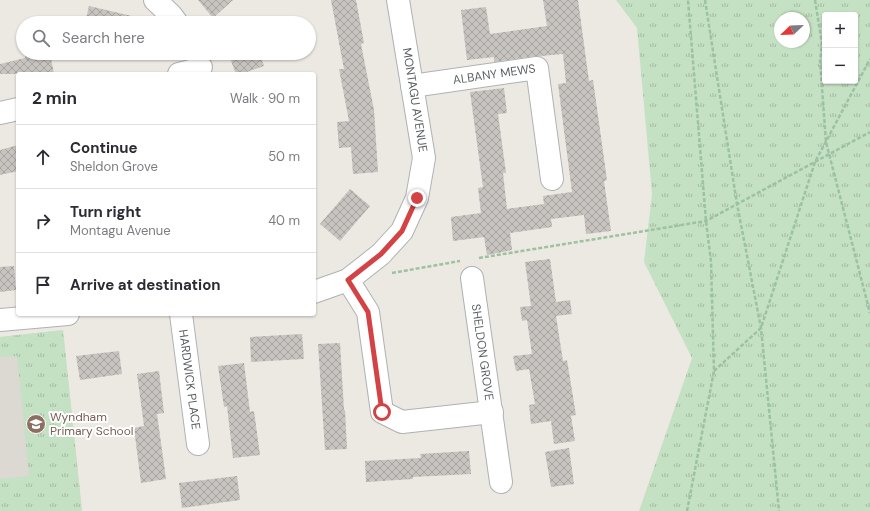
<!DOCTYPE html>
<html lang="en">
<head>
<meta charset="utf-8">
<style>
  :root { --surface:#fff; --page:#f7f7f7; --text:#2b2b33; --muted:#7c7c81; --line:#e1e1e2 }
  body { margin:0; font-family:"DM Sans",sans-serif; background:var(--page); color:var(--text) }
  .controls { position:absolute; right:12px; top:12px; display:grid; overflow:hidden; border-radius:4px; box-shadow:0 1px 3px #0004 }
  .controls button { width:36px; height:36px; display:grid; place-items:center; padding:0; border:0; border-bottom:1px solid var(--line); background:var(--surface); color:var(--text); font:20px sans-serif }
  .compass { position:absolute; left:774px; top:12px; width:36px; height:36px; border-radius:50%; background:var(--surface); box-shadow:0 1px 3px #0004; rotate:247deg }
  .stop { position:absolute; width:12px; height:12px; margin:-9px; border:3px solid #d34345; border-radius:50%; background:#fff }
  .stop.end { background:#d34345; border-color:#fff; box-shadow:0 1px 4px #0008 }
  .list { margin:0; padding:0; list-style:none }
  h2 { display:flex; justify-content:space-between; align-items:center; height:52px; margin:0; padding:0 16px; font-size:17px }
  h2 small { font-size:13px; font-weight:400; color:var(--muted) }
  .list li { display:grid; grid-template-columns:26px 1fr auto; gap:12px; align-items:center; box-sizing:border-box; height:64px; padding:0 16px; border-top:1px solid var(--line) }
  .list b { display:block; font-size:15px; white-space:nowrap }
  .list p { margin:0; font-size:13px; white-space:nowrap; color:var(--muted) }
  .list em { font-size:13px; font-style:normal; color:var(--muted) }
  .icon { flex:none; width:22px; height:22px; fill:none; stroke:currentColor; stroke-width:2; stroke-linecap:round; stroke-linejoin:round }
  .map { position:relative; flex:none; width:870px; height:511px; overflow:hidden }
  .search { position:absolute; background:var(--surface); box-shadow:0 1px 3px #0004; left:16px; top:16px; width:300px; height:44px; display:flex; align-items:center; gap:10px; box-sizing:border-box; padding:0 14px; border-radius:22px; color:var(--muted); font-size:15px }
  .panel { position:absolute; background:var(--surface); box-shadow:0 1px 3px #0004; left:16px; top:72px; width:300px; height:244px; border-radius:4px }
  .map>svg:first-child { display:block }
  .education { fill:#dcd8d2 }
  .grass { fill:url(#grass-tufts); fill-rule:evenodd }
  .building { fill:url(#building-cross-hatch) }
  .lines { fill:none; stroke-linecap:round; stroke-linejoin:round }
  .minor-casing { stroke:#afb1b4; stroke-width:24 }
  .path { stroke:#9dc1a3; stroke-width:2.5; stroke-dasharray:4 2; stroke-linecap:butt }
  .minor { stroke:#fff; stroke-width:22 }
  .route { stroke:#d34345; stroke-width:5 }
  .labels { text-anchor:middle; stroke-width:4; stroke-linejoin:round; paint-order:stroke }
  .street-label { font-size:12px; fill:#5b5f62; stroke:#fff }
  .education-label { font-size:12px; fill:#785e54; stroke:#fff; text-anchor:start }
</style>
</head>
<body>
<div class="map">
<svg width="870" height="511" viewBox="0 0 870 511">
  <defs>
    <pattern id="grass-tufts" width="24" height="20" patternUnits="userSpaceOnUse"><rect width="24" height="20" fill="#c5e1c3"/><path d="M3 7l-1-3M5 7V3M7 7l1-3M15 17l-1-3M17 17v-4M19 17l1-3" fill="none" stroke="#a3baa2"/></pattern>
    <pattern id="building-cross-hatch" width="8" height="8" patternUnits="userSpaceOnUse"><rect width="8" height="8" fill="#c7c4c0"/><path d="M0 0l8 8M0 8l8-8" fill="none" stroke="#a5a29f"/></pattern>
  </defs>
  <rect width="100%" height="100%" fill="#ece9e3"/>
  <path class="education" d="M 63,330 L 82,511 L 0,511 L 0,337 Z"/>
  <g class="grass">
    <path d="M 616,0 L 870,0 L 870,511 L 639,511 L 692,358 L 644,262 L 652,194 L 637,28 ZM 825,15 L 855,15 L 855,81 L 825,81 ZM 780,18 L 804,18 L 804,42 L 780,42 Z"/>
    <path d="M 63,330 L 82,511 L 0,511 L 0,479 L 29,476 L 17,356 L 0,357 L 0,337 Z"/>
  </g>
  <g class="building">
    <path d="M 198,0 L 233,0 L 213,18 Z"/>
    <path d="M 331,0 L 356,0 L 364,43 L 361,44 L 374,110 L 378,172 L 353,174 L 351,147 L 339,148 L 337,122 L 349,121 L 339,69 L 344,69 Z"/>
    <path d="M 543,0 L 578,0 L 589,81 L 593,80 L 607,180 L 604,181 L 611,231 L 586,234 L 584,215 L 551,219 L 552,227 L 510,233 L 512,250 L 487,255 L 484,237 L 453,241 L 451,217 L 481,213 L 478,188 L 483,187 L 470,92 L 504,88 L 507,113 L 498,114 L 506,173 L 503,173 L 507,209 L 544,204 L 543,196 L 572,192 L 558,84 L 566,83 L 563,54 L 541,56 L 535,56 L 494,62 L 494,57 L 467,60 L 461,10 L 486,7 L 490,34 L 547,26 Z"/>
    <path d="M 89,6 L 136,17 L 135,23 L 85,23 Z"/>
    <path d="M 26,53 L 50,53 L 54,74 L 0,74 L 0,64 L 25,58 Z"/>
    <path d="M 228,53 L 259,53 L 264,66 L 241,74 L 236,74 Z"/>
    <path d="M 18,145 L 18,171 L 0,175 L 0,150 Z"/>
    <path d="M 350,189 L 370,206 L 340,241 L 320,224 Z"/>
    <path d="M 550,259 L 556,302 L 570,300 L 572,314 L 556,316 L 563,361 L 567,360 L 576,415 L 571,416 L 575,441 L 554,444 L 551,421 L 531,424 L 529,405 L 535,404 L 529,369 L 516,371 L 513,356 L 532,354 L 527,320 L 522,321 L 520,307 L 531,306 L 525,262 Z"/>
    <path d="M 14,266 L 16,290 L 0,292 L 0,267 Z"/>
    <path d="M 302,334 L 304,359 L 251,362 L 250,337 Z"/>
    <path d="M 340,343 L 344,410 L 345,410 L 347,449 L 325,450 L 318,344 Z"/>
    <path d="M 119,351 L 122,374 L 80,380 L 76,356 Z"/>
    <path d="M 244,363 L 250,412 L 254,411 L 260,455 L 233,458 L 227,406 L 224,407 L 218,366 Z"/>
    <path d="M 159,371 L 164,413 L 157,414 L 166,479 L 141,483 L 134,428 L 144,426 L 137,374 Z"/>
    <path d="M 569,448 L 574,484 L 551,487 L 545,452 Z"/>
    <path d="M 469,451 L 471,474 L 413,477 L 413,479 L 366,482 L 365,461 L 421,458 L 420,454 Z"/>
    <path d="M 237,476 L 240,500 L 182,508 L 179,483 Z"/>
  </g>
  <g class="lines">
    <defs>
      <g id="minor">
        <path d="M 155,0 L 171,15 L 177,23"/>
        <path d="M 179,74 L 191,71 L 201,67"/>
        <path id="s1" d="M 412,86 L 537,68 L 552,179"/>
        <path d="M 0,113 L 18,109"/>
        <path id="s2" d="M 472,278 L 501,482"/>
        <path d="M 348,280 L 368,312 L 382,412 L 402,422 L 492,412"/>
        <path d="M 314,292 L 348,280 L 381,254 L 402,231 L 417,198 L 424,158 L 398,0"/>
        <path id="s3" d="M 181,314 L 198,444"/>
        <path d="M 0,320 L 68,314"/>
      </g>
    </defs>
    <use href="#minor" class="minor-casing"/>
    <g class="path">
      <path d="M 705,0 L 737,204 L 761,328 L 779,511"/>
      <path d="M 815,0 L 822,44 L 820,61 L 826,142 L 870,313"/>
      <path d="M 479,258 L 706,221 L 870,132"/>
      <path d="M 392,273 L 460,261"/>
      <path d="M 714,371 L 761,328 L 815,162 L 870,59"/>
      <path d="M 687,511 L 714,371 L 711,262 L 706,221 L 688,0"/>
    </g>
    <use href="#minor" class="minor"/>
  </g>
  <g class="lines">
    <path class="route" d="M 382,412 L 368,312 L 348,280 L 381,254 L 402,231 L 417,198"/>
  </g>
  <defs>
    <symbol id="school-disc" viewBox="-11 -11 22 22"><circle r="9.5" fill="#8d6e63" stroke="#fff"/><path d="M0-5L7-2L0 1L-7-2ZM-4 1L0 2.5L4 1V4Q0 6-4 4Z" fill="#fff"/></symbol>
  </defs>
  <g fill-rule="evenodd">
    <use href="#school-disc" x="25" y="413" width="22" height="22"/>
  </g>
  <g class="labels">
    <g class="street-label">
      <text dy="4" stroke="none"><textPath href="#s1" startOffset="83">ALBANY MEWS</textPath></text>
      <text transform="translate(415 100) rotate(81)" y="4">MONTAGU AVENUE</text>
      <text dy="4" stroke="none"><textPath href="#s2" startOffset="75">SHELDON GROVE</textPath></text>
      <text dy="4" stroke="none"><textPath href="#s3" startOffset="66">HARDWICK PLACE</textPath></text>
    </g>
    <g class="education-label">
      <text x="50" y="421">Wyndham<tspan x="50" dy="14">Primary School</tspan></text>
    </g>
  </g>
</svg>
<div class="controls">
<button>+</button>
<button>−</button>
</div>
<svg class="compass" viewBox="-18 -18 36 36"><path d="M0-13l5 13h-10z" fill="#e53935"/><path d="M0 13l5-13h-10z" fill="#7c7c81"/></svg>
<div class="stop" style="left:382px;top:412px"></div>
<div class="stop end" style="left:417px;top:198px"></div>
<div class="search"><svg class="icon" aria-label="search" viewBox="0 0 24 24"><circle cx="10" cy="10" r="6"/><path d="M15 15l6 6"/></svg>Search here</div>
<section class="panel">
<h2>2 min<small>Walk · 90 m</small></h2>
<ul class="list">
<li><svg class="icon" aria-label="ahead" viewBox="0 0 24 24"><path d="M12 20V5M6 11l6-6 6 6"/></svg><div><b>Continue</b><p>Sheldon Grove</p></div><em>50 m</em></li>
<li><svg class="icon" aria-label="right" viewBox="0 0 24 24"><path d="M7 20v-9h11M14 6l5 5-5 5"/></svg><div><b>Turn right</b><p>Montagu Avenue</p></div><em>40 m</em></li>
<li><svg class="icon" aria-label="arrive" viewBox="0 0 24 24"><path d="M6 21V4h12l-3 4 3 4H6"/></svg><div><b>Arrive at destination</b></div></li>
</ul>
</section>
</div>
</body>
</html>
